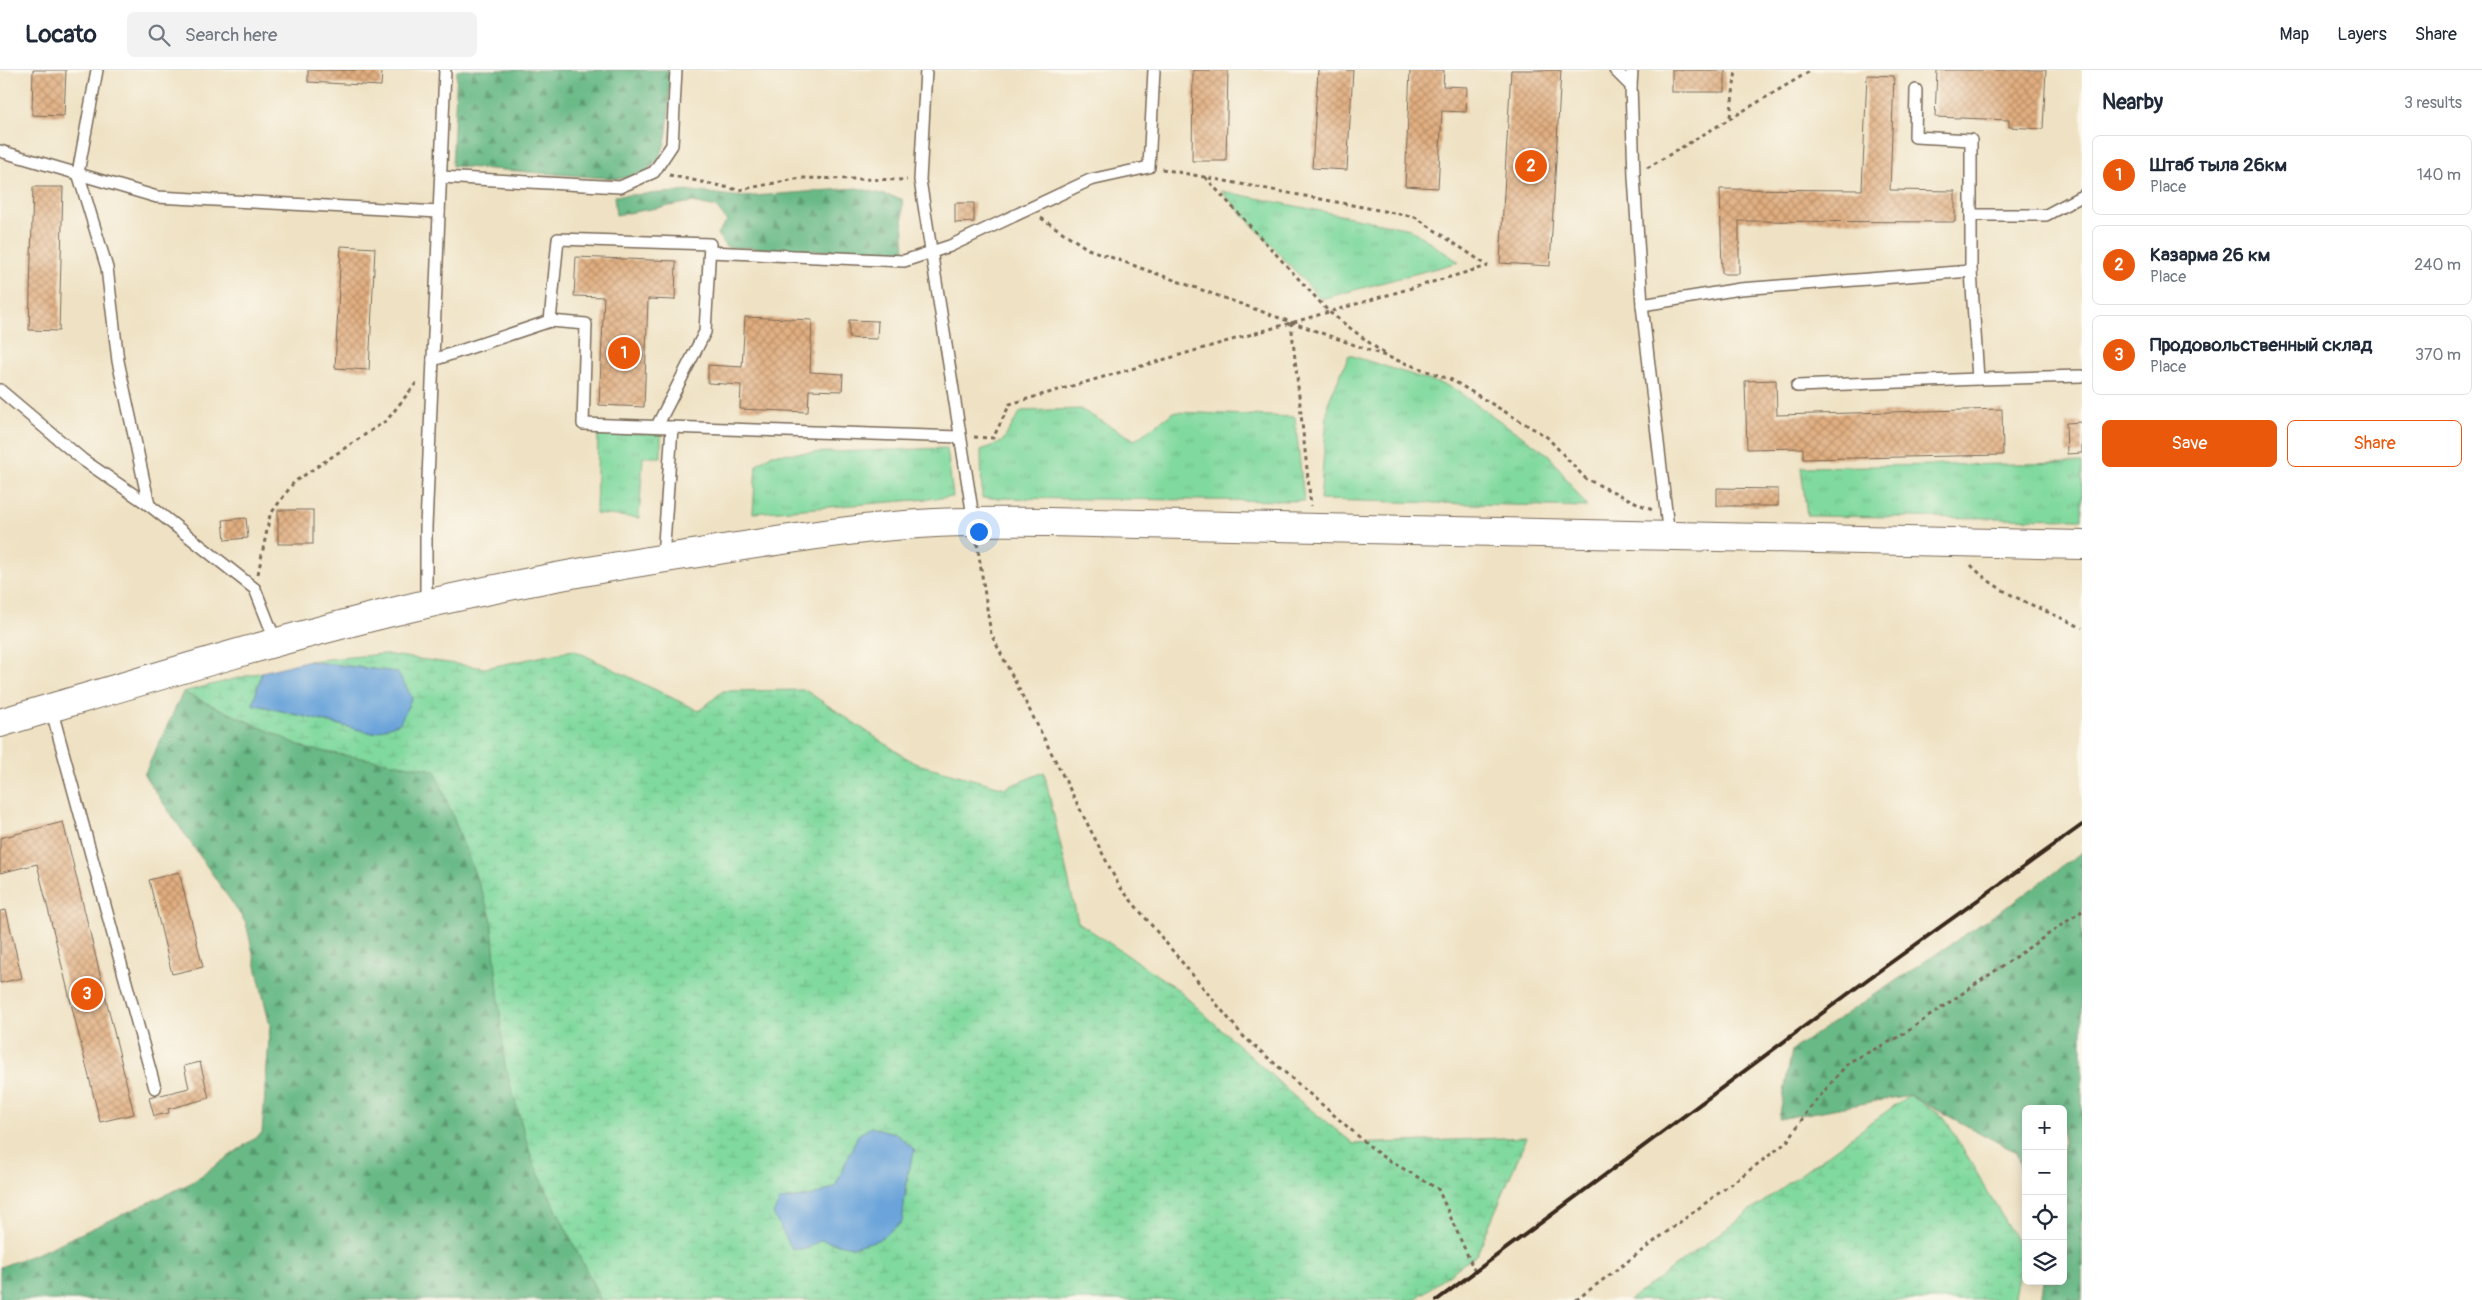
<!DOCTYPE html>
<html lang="en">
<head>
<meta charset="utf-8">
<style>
  :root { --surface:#fff; --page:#f2f2f3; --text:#1f2937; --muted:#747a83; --line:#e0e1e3; --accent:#ea580c }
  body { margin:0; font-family:Pangolin,sans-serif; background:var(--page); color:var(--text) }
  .controls { position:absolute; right:15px; bottom:15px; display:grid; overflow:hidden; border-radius:8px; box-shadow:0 2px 12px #0003 }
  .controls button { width:45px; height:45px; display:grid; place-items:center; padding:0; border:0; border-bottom:1px solid var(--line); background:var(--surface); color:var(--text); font:25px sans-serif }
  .you { position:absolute; left:978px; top:461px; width:18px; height:18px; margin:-12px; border:4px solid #fff; border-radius:50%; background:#1a73e8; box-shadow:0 0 0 8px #1a73e833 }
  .badge { display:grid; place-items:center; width:32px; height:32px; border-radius:50%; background:var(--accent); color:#fff; font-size:16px; font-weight:700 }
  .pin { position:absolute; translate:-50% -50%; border:2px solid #fff; box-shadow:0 1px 5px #0006 }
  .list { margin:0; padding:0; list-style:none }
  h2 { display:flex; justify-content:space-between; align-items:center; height:65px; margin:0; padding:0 20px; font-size:21px }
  h2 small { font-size:16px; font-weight:400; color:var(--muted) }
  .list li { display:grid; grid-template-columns:32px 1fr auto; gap:15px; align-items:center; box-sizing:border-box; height:80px; margin:0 10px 10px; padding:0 10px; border:1px solid var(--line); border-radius:8px }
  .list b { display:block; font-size:19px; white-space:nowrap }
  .list p { margin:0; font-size:16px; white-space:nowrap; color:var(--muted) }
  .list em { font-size:16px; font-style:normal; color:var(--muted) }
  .actions { display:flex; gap:10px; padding:15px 20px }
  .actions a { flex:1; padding:11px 0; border:1px solid var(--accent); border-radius:8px; text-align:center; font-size:18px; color:var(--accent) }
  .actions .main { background:var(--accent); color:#fff }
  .icon { flex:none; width:28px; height:28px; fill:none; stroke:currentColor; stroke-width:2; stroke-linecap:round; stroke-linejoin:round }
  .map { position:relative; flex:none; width:2082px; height:1230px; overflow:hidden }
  header { display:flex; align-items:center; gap:30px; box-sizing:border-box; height:70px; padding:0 25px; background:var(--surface); border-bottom:1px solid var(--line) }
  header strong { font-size:24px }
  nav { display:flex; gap:28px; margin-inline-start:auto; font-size:18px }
  .search { width:350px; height:45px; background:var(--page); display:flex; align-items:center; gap:12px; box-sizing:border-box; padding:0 18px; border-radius:8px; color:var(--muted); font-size:19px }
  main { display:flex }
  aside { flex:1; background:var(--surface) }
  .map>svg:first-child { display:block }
  .grass { fill:url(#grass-tufts); stroke:#5e825e }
  .forest { fill:url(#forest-firs); stroke:#527252 }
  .wetland { fill:url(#wetland-marsh); stroke:#5e825e; fill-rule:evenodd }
  .water { fill:#6aa4da; stroke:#52677c }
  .building { fill:url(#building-cross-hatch) }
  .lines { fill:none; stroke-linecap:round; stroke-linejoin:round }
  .service-casing { stroke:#7a6a58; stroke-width:14 }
  .tertiary-casing { stroke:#7a6a58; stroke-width:30 }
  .path { stroke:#7a6a58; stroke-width:3; stroke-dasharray:4 4; stroke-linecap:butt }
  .service { stroke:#fff; stroke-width:11 }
  .tertiary { stroke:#fff; stroke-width:28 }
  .rail { stroke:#3b2a1e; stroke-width:4 }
</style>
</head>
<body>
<header>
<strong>Locato</strong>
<div class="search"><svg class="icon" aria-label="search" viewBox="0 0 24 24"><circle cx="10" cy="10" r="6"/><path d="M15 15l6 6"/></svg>Search here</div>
<nav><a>Map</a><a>Layers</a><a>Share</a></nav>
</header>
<main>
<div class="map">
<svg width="2082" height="1230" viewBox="0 0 2082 1230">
  <defs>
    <pattern id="grass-tufts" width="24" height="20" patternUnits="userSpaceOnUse" patternTransform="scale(1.25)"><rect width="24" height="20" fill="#80d99f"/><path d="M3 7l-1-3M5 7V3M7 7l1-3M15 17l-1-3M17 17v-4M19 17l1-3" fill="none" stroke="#70ba88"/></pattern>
    <pattern id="forest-firs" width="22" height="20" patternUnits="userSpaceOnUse" patternTransform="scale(1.25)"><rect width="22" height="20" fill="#68b986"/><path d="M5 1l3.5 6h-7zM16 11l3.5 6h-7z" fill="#57976d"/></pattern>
    <pattern id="wetland-marsh" width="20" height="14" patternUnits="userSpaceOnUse" patternTransform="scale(1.25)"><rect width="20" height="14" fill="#80d99f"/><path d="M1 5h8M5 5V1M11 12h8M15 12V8" fill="none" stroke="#70ba88"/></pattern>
    <pattern id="building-cross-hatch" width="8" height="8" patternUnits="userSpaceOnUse" patternTransform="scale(1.25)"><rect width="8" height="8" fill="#e1ae80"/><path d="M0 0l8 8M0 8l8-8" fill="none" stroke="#b88e68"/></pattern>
  </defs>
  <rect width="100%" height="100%" fill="#fbf7ec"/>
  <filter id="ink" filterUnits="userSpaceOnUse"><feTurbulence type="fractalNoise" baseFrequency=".02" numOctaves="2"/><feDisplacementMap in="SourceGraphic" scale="10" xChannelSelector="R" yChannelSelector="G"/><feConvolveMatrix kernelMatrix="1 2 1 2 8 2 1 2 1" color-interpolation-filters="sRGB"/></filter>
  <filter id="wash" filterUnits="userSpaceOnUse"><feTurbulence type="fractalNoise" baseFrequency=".0096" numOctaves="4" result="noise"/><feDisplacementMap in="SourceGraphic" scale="20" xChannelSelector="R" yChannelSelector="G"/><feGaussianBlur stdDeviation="1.12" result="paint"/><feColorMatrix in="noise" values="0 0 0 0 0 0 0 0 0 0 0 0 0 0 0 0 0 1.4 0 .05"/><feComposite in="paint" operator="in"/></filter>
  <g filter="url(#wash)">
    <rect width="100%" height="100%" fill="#efe2c4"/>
    <g class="grass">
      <path d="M 1221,121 L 1410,159 L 1459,192 L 1321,229 Z"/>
      <path d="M 1349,285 L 1451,317 L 1549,385 L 1587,437 L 1320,430 L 1328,333 Z"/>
      <path d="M 1080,339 L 1135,370 L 1174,342 L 1295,347 L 1304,431 L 982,428 L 981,380 L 1002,372 L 1021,341 Z"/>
      <path d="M 598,363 L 661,364 L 661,387 L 643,387 L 639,448 L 596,444 Z"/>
      <path d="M 947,378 L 953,427 L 753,443 L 756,395 L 772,384 Z"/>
      <path d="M 2082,393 L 2082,449 L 1807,446 L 1801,397 Z"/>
    </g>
    <g class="forest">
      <path d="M 457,0 L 670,0 C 668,25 672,71 657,91 C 648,103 632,106 619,109 L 452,96 Z"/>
      <path d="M 857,118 L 902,129 L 905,184 L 726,177 L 717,164 L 727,151 L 716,137 L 693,132 L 616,145 L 614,126 L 692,121 L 742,127 Z"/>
      <path d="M 183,622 L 308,679 L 435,700 L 491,846 L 505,996 L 532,1090 L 601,1230 L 0,1230 L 0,1197 L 41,1182 L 191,1113 L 262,1063 L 270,956 L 246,853 L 144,705 Z"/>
      <path d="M 2082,782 L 2082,1230 L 2041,1230 L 2044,1211 L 2063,1211 L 2063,1039 L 2026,1039 L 2026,1115 L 2016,1082 L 1909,1025 L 1779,1049 L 1792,980 L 2011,834 Z"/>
    </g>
    <g class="wetland">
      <path d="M 574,580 L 699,641 L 723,621 L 805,620 L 914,693 L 1005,718 L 1044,702 L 1078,852 L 1176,918 L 1295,1027 L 1354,1074 L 1527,1067 L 1477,1184 L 1414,1230 L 601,1230 L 532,1090 L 505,996 L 491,846 L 435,700 L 308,679 L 183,622 L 262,602 L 253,634 L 373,663 L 374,599 L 306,591 L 383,584 L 485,598 ZM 871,1057 L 915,1080 L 908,1100 L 906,1124 L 852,1177 L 821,1170 L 780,1130 L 813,1126 L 835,1117 L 858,1065 Z"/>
      <path d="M 1909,1025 L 1944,1047 L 2023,1182 L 2013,1230 L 1629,1230 Z"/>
    </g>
    <g class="water">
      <path d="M 306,591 L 397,602 L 412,627 L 400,653 L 373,663 L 253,634 L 262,602 Z"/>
      <path d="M 871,1057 L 895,1063 L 915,1080 L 908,1100 L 902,1152 L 878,1170 L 852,1177 L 821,1170 L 806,1179 L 792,1179 L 773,1144 L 780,1130 L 813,1126 L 835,1117 L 858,1065 Z"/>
    </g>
    <g id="blocks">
      <g class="building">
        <path d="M 33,0 L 66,0 L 64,46 L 32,45 Z"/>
        <path d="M 308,0 L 382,0 L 381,16 L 308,12 Z"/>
        <path d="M 1193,0 L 1228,0 L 1226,91 L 1192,91 Z"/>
        <path d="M 1318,0 L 1353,0 L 1347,100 L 1312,98 Z"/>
        <path d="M 1410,0 L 1444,0 L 1443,16 L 1467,17 L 1466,42 L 1442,41 L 1438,118 L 1405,116 Z"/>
        <path d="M 1511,0 L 1561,0 L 1550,196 L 1500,193 Z"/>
        <rect x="1672" y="0" width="53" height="22"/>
        <path d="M 1937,0 L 2046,0 L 2043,59 L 2009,57 L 2009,50 L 1935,47 Z"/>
        <path d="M 1867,5 L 1894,6 L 1890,120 L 1955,121 L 1955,152 L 1739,151 L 1739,204 L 1722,204 L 1720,119 L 1862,120 Z"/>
        <path d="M 33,117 L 63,117 L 59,261 L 29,260 Z"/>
        <path d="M 955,133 L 974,133 L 974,152 L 955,153 Z"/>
        <path d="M 341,176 L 375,178 L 369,300 L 335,298 Z"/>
        <path d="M 576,187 L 676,191 L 675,230 L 648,229 L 644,337 L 599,335 L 604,227 L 574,226 Z"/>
        <path d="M 745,247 L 812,250 L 810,302 L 843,304 L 842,321 L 809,320 L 808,342 L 740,339 L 741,315 L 708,313 L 708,295 L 742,297 Z"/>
        <path d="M 849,250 L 878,251 L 877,269 L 849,268 Z"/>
        <path d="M 1776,310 L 1777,345 L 2002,339 L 2003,385 L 1803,389 L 1803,378 L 1747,379 L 1745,311 Z"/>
        <path d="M 2082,352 L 2082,383 L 2067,384 L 2066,353 Z"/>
        <path d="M 1717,418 L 1778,419 L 1778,436 L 1717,436 Z"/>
        <rect x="278" y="440" width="35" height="34"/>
        <path d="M 246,448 L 248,468 L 225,470 L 223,450 Z"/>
        <path d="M 63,752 L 134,1044 L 100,1052 L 37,794 L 0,803 L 0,768 Z"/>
        <path d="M 179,802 L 203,897 L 172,904 L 149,810 Z"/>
        <path d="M 6,840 L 22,908 L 0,913 L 0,841 Z"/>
        <path d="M 200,992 L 209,1028 L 168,1039 L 169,1043 L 154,1046 L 149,1028 L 189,1018 L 184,996 Z"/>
      </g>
    </g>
  </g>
  <g filter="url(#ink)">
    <use href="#blocks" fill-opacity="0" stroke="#7a6a58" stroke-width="1"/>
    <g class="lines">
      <defs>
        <g id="service">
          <path d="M 97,0 L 78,103 L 107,198 L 118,291 L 149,435"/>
          <path d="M 926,0 L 920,110 L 974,453"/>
          <path d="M 1615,0 L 1631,16 L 1634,106 L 1642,235 L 1669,467"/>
          <path d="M 1631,16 L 1632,0"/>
          <path d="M 1916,20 L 1915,67 L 1971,70 L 1971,201"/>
          <path d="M 0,81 L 157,127 L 439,142"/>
          <path d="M 441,107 L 620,117 L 654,102 L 672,75 L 676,0"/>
          <path d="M 1971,145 L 2046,145 L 2082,126"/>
          <path d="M 710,182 L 904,191 L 950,176 L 1090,110 L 1149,97 L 1154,0"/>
          <path d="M 1642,235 L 1740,219 L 1971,201 L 1978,309 L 2082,306"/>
          <path d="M 550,251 L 586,254 L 583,354 L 959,367"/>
          <path d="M 433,290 L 550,251 L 558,169 L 710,174 L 705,262 L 657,356"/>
          <path d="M 1797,316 L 1978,309"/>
          <path d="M 0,320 L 83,390 L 149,435 L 255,519 L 276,572"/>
          <path d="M 663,488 L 672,357"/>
          <path d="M 426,534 L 426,457 L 445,0"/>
          <path d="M 51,638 L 155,1018"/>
        </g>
        <path id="tertiary" d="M 0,653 C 129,615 258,575 388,543 C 493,517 599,498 705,482 C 782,470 858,457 935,453 C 973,451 1010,452 1048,452 L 2082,475"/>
      </defs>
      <use href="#service" class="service-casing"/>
      <use href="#tertiary" class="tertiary-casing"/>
      <g class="path">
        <path d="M 1730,47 L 1736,0"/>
        <path d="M 1647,98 L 1812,0"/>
        <path d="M 1162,99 L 1415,147 L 1488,196"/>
        <path d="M 669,105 L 739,120 L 801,108 L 907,110"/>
        <path d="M 1205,107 L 1329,242 L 1387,286"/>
        <path d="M 1041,148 L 1088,179 L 1452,310 L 1547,367 L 1586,409 L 1652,440"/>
        <path d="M 1291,252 L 1311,436"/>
        <path d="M 974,367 L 993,368 L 1010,334 L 1488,196"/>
        <path d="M 977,473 L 991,564 L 1119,816 L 1243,966 L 1380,1085 L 1438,1119 L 1475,1202"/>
        <path d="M 1971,495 C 2001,527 2044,538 2082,558"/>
        <path d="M 258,504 L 270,445 L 294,412 L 387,350 L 417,312"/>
        <path d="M 1576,1230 L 1787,1072 L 1809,1039 L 1849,992 L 1899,967 L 2082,841"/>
      </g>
      <use href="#service" class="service"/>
      <use href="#tertiary" class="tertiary"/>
      <path class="rail" d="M 1437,1230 L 1868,909 L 2082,755"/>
    </g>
  </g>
</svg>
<div class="controls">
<button>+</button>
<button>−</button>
<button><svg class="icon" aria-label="locate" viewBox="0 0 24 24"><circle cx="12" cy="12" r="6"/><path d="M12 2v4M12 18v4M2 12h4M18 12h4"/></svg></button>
<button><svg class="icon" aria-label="layers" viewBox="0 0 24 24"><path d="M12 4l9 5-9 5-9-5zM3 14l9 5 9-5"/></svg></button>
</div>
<div class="you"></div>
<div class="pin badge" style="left:624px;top:283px">1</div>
<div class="pin badge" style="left:1531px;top:96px">2</div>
<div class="pin badge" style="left:87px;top:924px">3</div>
</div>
<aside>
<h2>Nearby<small>3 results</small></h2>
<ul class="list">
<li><span class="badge">1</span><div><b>Штаб тыла 26км</b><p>Place</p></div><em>140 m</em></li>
<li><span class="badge">2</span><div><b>Казарма 26 км</b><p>Place</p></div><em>240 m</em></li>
<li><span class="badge">3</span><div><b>Продовольственный склад</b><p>Place</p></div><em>370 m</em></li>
</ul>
<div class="actions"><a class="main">Save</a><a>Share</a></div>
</aside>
</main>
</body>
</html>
